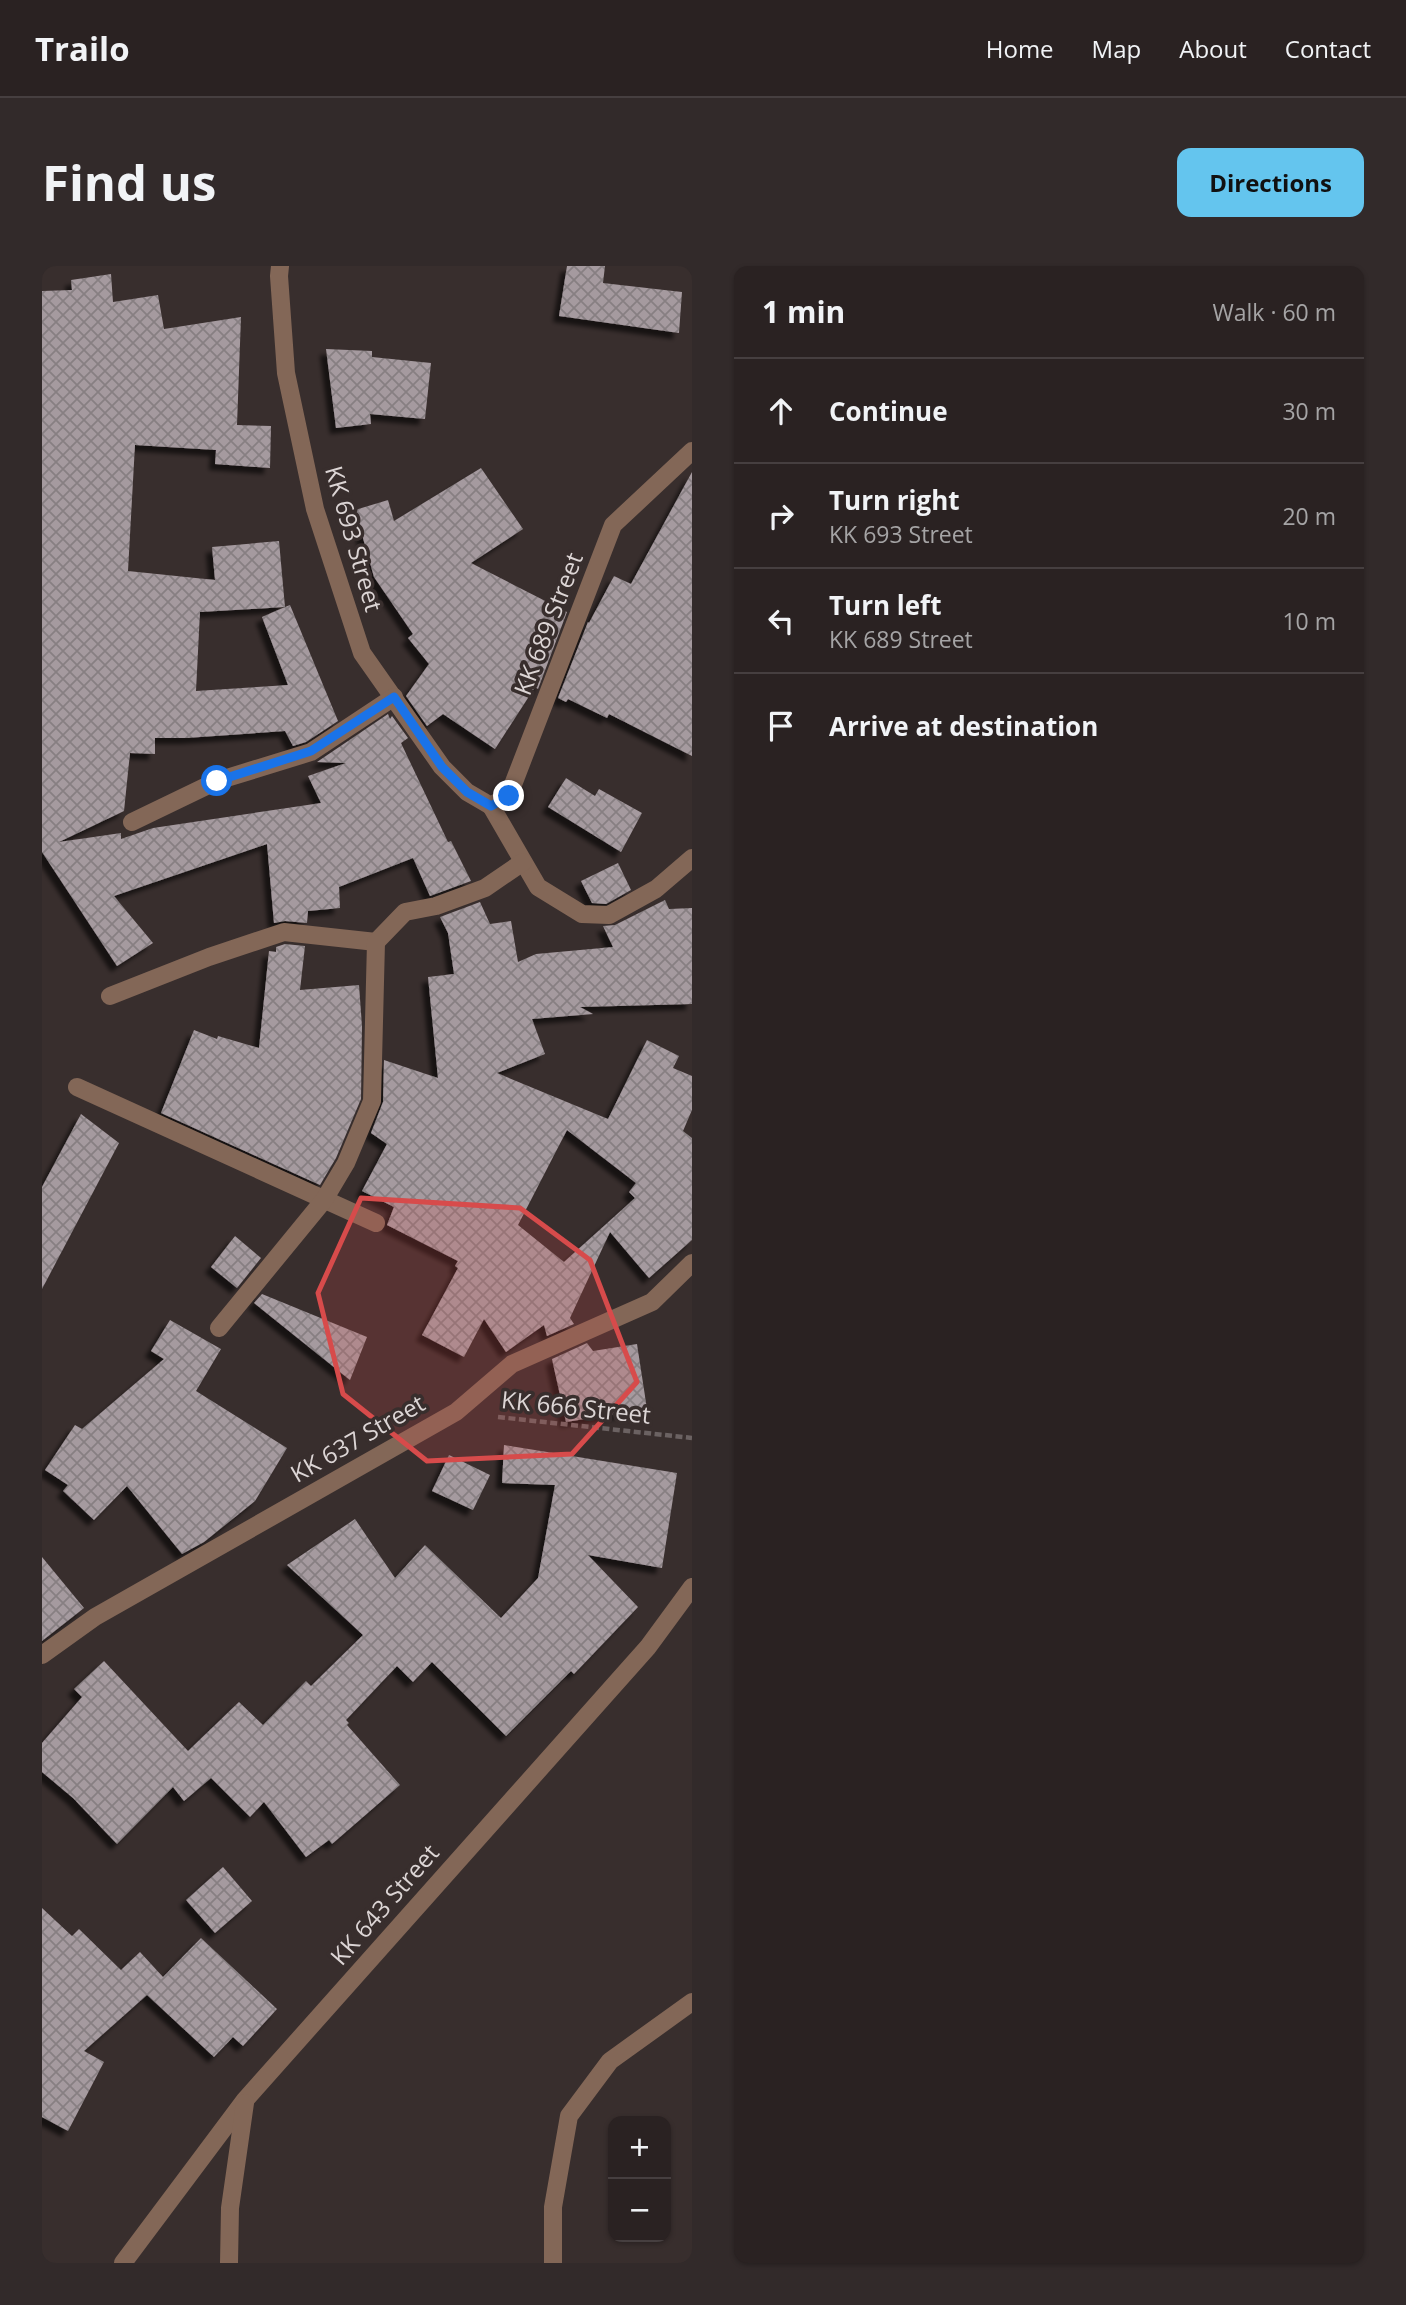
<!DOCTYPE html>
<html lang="en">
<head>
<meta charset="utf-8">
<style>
  :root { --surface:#2a2222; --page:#322a2a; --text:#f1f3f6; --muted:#a5a4a5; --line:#463f40; --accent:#64c5ee }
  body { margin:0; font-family:"Open Sans",sans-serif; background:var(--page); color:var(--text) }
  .controls { position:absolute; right:21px; bottom:21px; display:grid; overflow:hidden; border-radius:14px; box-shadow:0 2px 5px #0004 }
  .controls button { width:63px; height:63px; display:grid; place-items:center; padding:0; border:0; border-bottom:2px solid var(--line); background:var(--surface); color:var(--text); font:35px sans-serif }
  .stop { position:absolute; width:21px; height:21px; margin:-16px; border:5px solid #1a73e8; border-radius:50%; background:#fff }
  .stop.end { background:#1a73e8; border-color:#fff; box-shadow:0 2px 7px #0008 }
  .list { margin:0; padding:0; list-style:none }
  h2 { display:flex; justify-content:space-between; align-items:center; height:91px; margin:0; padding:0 28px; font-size:30px }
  h2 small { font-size:23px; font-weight:400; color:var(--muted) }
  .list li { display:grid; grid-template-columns:46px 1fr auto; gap:21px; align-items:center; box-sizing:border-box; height:105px; padding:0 28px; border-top:2px solid var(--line) }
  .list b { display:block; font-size:26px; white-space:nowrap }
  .list p { margin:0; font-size:23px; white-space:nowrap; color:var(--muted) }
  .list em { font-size:23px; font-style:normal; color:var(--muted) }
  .icon { flex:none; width:38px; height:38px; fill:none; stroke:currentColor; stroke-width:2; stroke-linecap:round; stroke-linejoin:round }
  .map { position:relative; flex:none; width:650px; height:1997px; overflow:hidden; border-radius:14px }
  header { display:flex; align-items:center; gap:42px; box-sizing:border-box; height:98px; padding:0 35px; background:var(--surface); border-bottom:2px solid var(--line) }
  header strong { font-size:33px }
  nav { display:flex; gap:38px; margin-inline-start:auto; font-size:24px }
  .intro { display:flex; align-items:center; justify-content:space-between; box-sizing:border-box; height:168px; padding:0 42px }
  h1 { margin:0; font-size:49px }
  .button { padding:18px 32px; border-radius:14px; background:var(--accent); color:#111; font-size:24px; font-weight:700 }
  main { display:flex; gap:42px; padding:0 42px }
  aside { flex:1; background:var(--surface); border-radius:14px; box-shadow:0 2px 5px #0004 }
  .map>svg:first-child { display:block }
  .building { fill:url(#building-cross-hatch); fill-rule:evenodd; filter:url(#shadow) }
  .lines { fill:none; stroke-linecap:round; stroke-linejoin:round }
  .path { stroke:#6b6262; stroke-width:4.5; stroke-dasharray:7 3.5; stroke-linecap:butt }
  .minor { stroke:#836757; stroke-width:18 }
  .route { stroke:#1a73e8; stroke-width:9 }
  .marked { fill:#d74b4b; fill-opacity:0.2; stroke:#d74b4b; stroke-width:5; stroke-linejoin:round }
  .labels { text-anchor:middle; stroke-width:7; stroke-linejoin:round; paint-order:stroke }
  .street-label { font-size:24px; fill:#dcd5d5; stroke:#382e2d }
</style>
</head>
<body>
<header>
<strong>Trailo</strong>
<nav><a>Home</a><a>Map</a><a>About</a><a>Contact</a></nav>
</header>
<div class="intro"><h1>Find us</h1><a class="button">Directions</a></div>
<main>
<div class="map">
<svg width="650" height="1997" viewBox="0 0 650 1997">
  <defs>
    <pattern id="building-cross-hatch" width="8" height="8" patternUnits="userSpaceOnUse" patternTransform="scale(1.75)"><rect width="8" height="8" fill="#a59a9f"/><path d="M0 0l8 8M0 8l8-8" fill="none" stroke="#877f82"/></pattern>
    <filter id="shadow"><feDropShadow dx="-6" dy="6" stdDeviation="2" flood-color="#0009"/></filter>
  </defs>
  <rect width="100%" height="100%" fill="#382e2d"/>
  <g class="building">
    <path d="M 525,0 L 563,0 L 561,17 L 640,26 L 637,67 L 517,50 Z"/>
    <path d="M 69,8 L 71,36 L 116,29 L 122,63 L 199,51 L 195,159 L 229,160 L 228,202 L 173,198 L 174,184 L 93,179 L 86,305 L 173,314 L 170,281 L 237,275 L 243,341 L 248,339 L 296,455 L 264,476 L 251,480 L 243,465 L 144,472 L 113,472 L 113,488 L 88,487 L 82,545 L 17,576 L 79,567 L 79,573 L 111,562 L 279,537 L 266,510 L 304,497 L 275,496 L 346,448 L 348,453 L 350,450 L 366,472 L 359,477 L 406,576 L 409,575 L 429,615 L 388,630 L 371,592 L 297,621 L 298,642 L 266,645 L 265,657 L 243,655 L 232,657 L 225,578 L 72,630 L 111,677 L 75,700 L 0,586 L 0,25 L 30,24 L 29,14 ZM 243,341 L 220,351 L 246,419 L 154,425 L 158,346 Z"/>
    <path d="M 284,83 L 330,85 L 330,91 L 389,97 L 383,153 L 328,148 L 329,158 L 294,162 Z"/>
    <path d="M 439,202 L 481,263 L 429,297 L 525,346 L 496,423 L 493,421 L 453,483 L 401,448 L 385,460 L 364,430 L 387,398 L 366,372 L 371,368 L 332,311 L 313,244 L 346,234 L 352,255 Z"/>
    <path d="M 650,206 L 650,490 L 567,448 L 565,452 L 526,433 L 524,436 L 516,432 L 546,356 L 547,357 L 572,310 L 589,318 Z"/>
    <path d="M 524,512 L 553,530 L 557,523 L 600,547 L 579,586 L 506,541 Z"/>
    <path d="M 576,597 L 589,624 L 564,638 L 550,637 L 539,615 Z"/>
    <path d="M 623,634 L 627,643 L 650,642 L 650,738 L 538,741 L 551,748 L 490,753 L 503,788 L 455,807 L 566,853 L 605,774 L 637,790 L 631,802 L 650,810 L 650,844 L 641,865 L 650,872 L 650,974 L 607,1012 L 568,966 L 528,1052 L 532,1058 L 505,1070 L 502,1059 L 464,1086 L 442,1053 L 422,1091 L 380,1069 L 416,1002 L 413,1000 L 416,995 L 345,959 L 352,941 L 320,925 L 345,878 L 329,867 L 341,836 L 342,794 L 396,812 L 386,711 L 412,708 L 406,667 L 398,651 L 438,636 L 448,658 L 469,655 L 476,696 L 494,688 L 571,681 L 561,660 L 573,659 ZM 525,864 L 594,917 L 587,926 L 593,932 L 522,996 L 476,959 Z"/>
    <path d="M 243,678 L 263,680 L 258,724 L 317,719 L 320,760 L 319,833 L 294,892 L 278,919 L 119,847 L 152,764 L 175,773 L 176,770 L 217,782 L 227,685 L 234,686 L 234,681 Z"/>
    <path d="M 39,848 L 77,877 L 0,1023 L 0,921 Z"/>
    <path d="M 193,970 L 219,992 L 195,1022 L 169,1001 Z"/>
    <path d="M 220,1028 L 325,1071 L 308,1114 L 212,1037 Z"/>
    <path d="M 128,1054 L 179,1083 L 154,1125 L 245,1182 L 213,1235 L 162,1276 L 140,1288 L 85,1220 L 52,1254 L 21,1225 L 26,1219 L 3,1204 L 33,1159 L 40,1163 L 122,1093 L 109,1085 Z"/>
    <path d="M 545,1077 L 551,1085 L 595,1078 L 605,1143 L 524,1156 L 510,1093 Z"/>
    <path d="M 462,1179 L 635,1207 L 620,1302 L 546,1289 L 596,1341 L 532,1408 L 529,1405 L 464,1470 L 390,1396 L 371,1416 L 355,1400 L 304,1454 L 307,1457 L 305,1459 L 358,1519 L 290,1578 L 287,1574 L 264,1591 L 222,1536 L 208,1551 L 169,1512 L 142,1535 L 131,1521 L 75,1578 L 31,1532 L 0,1506 L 0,1477 L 40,1431 L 32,1423 L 62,1395 L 146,1485 L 197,1436 L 221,1459 L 264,1415 L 269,1420 L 321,1369 L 245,1299 L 313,1253 L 353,1312 L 383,1279 L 459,1352 L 496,1312 L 513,1219 L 460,1217 Z"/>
    <path d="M 407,1189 L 448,1209 L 431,1244 L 390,1225 Z"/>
    <path d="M 0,1291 L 42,1342 L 0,1375 Z"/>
    <path d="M 181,1601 L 210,1635 L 173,1667 L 144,1634 Z"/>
    <path d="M 0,1642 L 30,1670 L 37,1663 L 79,1704 L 98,1686 L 121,1711 L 159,1672 L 235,1743 L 201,1780 L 191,1771 L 172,1791 L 105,1729 L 42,1785 L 62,1796 L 26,1865 L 0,1851 Z"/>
  </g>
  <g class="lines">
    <path class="path" d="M 456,1151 L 650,1172"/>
    <g class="minor">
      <path d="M 238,0 L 237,10 L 244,107 L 273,243 L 320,387 L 400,501 L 425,526 L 449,540 L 467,529 L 571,259 L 650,185"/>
      <path d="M 449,540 L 496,621 L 540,648 L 567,649 L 614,623 L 650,592"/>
      <path d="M 90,556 L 175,515 L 269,486 L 352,431"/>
      <path d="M 68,730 L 167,691 L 242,666 L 334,676"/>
      <path d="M 35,821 L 334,957"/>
      <path d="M 177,1062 L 282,934 L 304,897 L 330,835 L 334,676 L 363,646 L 394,640 L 443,622 L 481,596"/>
      <path d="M 0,1389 L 53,1351 L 414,1146 L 470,1098 L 610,1036 L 650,997"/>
      <path d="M 81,1997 L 203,1834 L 606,1381 L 650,1321"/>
      <path d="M 187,1997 L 188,1942 L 203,1837"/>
      <path d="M 511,1997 L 511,1941 L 527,1850 L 568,1795 L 650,1736"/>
    </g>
  </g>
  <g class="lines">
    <path class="route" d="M 175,515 L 269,485 L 352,431 L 400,501 L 425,526 L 449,540 L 467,530"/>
  </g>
  <path class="marked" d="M 319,932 L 478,942 L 548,994 L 595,1116 L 530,1188 L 385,1195 L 301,1128 L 276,1027 Z"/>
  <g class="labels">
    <g class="street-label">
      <text transform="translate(311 273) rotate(74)" y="8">KK 693 Street</text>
      <text transform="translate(507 358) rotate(-69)" y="8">KK 689 Street</text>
      <text transform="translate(534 1142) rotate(6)" y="8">KK 666 Street</text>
      <text transform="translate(316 1173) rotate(-30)" y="8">KK 637 Street</text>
      <text transform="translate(343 1639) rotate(-49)" y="8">KK 643 Street</text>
    </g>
  </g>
</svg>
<div class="controls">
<button>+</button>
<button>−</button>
</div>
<div class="stop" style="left:175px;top:515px"></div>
<div class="stop end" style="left:467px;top:530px"></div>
</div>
<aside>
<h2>1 min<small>Walk · 60 m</small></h2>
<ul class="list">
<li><svg class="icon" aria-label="ahead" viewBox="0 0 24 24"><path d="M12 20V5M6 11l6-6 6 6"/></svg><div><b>Continue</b></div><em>30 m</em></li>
<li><svg class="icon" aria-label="right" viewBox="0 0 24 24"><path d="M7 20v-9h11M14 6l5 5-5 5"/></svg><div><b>Turn right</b><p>KK 693 Street</p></div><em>20 m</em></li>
<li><svg class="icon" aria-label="left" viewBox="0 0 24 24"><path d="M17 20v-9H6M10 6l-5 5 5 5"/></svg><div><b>Turn left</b><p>KK 689 Street</p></div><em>10 m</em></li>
<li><svg class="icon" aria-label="arrive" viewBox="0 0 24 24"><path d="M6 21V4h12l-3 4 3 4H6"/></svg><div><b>Arrive at destination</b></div></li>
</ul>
</aside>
</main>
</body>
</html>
